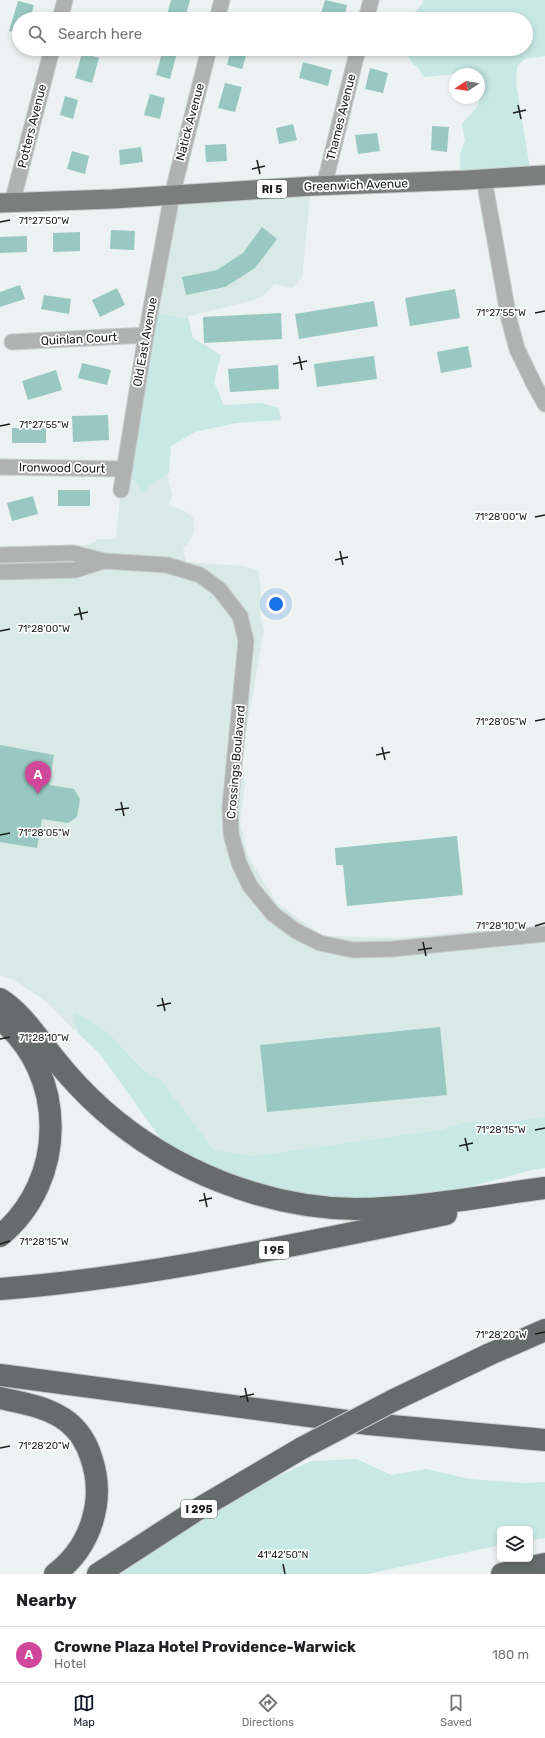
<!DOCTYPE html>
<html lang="en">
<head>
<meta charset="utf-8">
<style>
  :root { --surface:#fff; --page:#f6f6f6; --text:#202124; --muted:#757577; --line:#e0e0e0; --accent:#111827 }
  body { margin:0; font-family:Rubik,sans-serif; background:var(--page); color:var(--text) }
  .controls { position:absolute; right:12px; bottom:12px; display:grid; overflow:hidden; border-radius:6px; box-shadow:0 2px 6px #0003 }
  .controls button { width:36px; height:36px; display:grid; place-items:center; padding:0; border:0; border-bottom:1px solid var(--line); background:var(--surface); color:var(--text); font:20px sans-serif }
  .compass { position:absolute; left:449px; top:68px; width:36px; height:36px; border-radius:50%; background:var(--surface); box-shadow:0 2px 6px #0003; rotate:258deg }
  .you { position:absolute; left:276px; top:604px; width:14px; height:14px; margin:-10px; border:3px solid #fff; border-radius:50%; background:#1a73e8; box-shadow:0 0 0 6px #1a73e833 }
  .badge { display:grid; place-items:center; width:26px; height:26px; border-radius:50%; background:var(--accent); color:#fff; font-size:13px; font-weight:700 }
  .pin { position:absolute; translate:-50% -33px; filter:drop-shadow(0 1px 2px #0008) }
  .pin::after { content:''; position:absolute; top:21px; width:14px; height:12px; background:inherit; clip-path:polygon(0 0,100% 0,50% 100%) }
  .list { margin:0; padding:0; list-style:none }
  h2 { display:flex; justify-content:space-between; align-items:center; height:52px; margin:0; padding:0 16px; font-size:17px }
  h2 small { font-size:13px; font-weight:400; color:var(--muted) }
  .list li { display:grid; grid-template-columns:26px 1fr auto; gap:12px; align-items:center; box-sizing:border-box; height:56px; padding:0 16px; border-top:1px solid var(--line) }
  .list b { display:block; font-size:15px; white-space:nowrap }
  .list p { margin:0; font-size:13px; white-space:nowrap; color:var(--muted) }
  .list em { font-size:13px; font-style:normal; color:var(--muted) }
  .icon { flex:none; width:22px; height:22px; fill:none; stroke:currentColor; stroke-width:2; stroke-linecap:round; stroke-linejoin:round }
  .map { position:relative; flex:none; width:545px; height:1574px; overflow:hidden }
  .search { position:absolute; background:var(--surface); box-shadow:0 2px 6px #0003; left:12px; right:12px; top:12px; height:44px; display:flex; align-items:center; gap:10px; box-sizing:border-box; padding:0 14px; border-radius:22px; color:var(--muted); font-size:15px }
  .sheet { height:108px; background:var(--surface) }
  nav { display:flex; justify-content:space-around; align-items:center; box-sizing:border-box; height:56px; border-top:1px solid var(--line); background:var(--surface); font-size:11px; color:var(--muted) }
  nav a { display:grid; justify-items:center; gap:2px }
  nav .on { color:var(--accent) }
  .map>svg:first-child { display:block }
  .built { fill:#d9e9e6 }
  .green { fill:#c8e8e3 }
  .building { fill:#98c8c1 }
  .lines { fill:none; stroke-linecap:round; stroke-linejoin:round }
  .minor-casing { stroke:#c6cccb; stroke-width:17 }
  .major-casing { stroke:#c6cccb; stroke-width:21 }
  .highway-casing { stroke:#c6cccb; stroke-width:24 }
  .minor { stroke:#b0b2b2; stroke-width:15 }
  .major { stroke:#7a7e7d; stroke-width:19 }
  .highway { stroke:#666c6b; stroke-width:22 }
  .highway-bridge-casing { stroke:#c6cccb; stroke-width:24; stroke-linecap:butt }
  .highway-bridge { stroke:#666c6b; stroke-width:22 }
  .ticks { fill:none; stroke:#1b1d1c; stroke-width:1.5 }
  .labels { text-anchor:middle; stroke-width:3.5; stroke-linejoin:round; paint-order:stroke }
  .shield { fill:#fff; stroke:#5f6160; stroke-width:1 }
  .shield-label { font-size:11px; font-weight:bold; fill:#1b1d1c }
  .street-label { font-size:12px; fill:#1b1d1c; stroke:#fff }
  .ticks-label { font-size:10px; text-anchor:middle; fill:#1b1d1c; stroke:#fff; stroke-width:3.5; stroke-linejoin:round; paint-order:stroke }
</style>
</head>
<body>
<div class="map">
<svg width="545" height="1574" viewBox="0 0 545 1574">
  <rect width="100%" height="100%" fill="#ecf2f1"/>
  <g class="built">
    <path d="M 311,188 L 302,278 L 293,288 L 274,284 L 265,295 L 251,301 L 181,318 L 150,311 L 170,195 Z"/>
    <path d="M 123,465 L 143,493 L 152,483 L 167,474 L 172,495 L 169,505 L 183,510 L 193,517 L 194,532 L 187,546 L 183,548 L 186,562 L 242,566 L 258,570 L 261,589 L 261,609 L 260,612 L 264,630 L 241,762 L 245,783 L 240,822 L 248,856 L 277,903 L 323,936 L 398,938 L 545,925 L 545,1117 L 504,1123 L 467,1122 L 439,1130 L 252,1156 L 214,1150 L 176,1101 L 172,1094 L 156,1078 L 147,1072 L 111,1036 L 74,1014 L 77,1028 L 74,1030 L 48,1003 L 14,980 L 0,975 L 0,547 L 85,545 L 95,542 L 97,539 L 116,539 Z"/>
  </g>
  <g class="green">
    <path d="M 423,0 L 545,0 L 545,56 L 525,59 L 517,66 L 516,83 L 531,175 L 460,179 L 460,154 L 465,141 L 462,124 L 479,104 L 479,74 L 455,74 L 424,77 L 416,65 L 414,66 L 407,53 L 412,49 L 526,49 L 526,19 L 416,19 L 414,13 L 422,4 Z"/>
    <path d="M 150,311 L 181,318 L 188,317 L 193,338 L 221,355 L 214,382 L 224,405 L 262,403 L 279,408 L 281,420 L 236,423 L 195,432 L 171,446 L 169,473 L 152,483 L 143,493 L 123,465 Z"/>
    <path d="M 74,1013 C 88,1018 99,1026 111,1036 C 125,1048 143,1075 160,1079 L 214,1150 L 252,1156 L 439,1130 L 467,1122 L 504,1123 L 545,1117 L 545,1168 L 532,1170 L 420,1200 L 306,1201 L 173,1156 L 100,1054 L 77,1032 Z"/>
    <path d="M 357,1459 L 391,1475 L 426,1469 L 470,1479 L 523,1483 L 545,1482 L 545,1538 L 530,1540 L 530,1529 L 500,1529 L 500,1545 L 368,1574 L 121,1574 L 169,1541 L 264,1483 L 311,1461 Z"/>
  </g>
  <g class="building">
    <path d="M 171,0 L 190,0 L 185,19 L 167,15 Z"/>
    <path d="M 325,0 L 347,5 L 344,19 L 327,19 L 320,17 Z"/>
    <path d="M 18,1 L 34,5 L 30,19 L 19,19 L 19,34 L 9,31 Z"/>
    <path d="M 163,49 L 178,49 L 170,79 L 156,75 Z"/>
    <path d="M 231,49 L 248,49 L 242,69 L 227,65 Z"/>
    <path d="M 82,53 L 99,58 L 92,83 L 75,78 Z"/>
    <path d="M 303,62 L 332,70 L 328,86 L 299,78 Z"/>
    <path d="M 370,68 L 388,73 L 383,93 L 365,89 Z"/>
    <path d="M 225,83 L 242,87 L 235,112 L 218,108 Z"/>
    <path d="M 150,94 L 165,98 L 160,119 L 144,115 Z"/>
    <path d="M 65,96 L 78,100 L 73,119 L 60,115 Z"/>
    <path d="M 293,124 L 297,140 L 279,144 L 276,128 Z"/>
    <path d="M 432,126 L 449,127 L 447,152 L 431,150 Z"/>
    <path d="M 377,133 L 380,151 L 358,154 L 355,135 Z"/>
    <path d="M 226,144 L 227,161 L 206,162 L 205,145 Z"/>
    <path d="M 141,147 L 143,162 L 120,165 L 119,150 Z"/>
    <path d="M 72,151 L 89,156 L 85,174 L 67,169 Z"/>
    <path d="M 262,227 L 277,239 L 255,268 L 225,287 L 186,295 L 182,277 L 217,270 L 243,253 Z"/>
    <path d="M 111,230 L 135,231 L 134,250 L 110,249 Z"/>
    <path d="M 80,232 L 80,251 L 53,252 L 53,233 Z"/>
    <path d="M 27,236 L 27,252 L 0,253 L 0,237 Z"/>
    <path d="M 20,285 L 25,299 L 0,307 L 0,292 Z"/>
    <path d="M 117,288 L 125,305 L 100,317 L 92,300 Z"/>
    <path d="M 455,289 L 460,318 L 410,326 L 405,298 Z"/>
    <path d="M 44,295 L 71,299 L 69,314 L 41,309 Z"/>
    <path d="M 374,301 L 378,326 L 299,339 L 295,314 Z"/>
    <path d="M 281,313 L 282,339 L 204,343 L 203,317 Z"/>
    <path d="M 468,346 L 472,367 L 441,373 L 437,352 Z"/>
    <path d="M 374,356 L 377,379 L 317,387 L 314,364 Z"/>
    <path d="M 82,363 L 111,370 L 107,385 L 78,378 Z"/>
    <path d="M 278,365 L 279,389 L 230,392 L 228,369 Z"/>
    <path d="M 56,370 L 62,390 L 28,400 L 22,381 Z"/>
    <path d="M 108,415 L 109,440 L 73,442 L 72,416 Z"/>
    <rect x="12" y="428" width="34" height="15"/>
    <rect x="58" y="490" width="32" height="16"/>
    <path d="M 33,496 L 38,514 L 12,521 L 7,503 Z"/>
    <path d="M 0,745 L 54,755 L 49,785 L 74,789 L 80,799 L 77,817 L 68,823 L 42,819 L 37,848 L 0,842 Z"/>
    <path d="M 457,836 L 463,895 L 347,906 L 343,865 L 336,865 L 335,848 Z"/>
    <path d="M 440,1027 L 447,1095 L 267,1112 L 260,1045 Z"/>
  </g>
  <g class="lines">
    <defs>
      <g id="minor">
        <path d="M 60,19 L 65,0"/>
        <path d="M 217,19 L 222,0"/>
        <path d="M 366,19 L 371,0"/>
        <path d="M 484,179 L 509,319 L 517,349 L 534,384 L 545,404"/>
        <path d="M 324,186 L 358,49"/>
        <path d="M 12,203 L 52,49"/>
        <path d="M 12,342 L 146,335"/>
        <path d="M 0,467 L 124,469"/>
        <path d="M 121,490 L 146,335 L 172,195 L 209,49"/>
        <path d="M 0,555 L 73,553 L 104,561 L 167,565 L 200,575 L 219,589 L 240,616 L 246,641 L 230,807 L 231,834 L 239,863 L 250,886 L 273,914 L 296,931 L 320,943 L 353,950 L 392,949 L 545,934"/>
        <path d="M 0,572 L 75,570 L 104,561"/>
      </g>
      <path id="major" d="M 0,203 L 112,199 L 313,186 L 467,180 L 545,175"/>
      <g id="highway">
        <path d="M 0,999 C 23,1014 37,1037 54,1058 C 69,1077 85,1094 103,1110 C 171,1170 265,1208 356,1209 C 417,1209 484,1196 545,1188"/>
        <path d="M 0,1019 C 68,1074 67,1181 0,1236"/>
        <path d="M 0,1289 C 151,1277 298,1244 446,1214"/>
        <path d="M 0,1375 L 369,1424 L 545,1440"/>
        <path d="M 0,1398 C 23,1403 49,1407 68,1422 C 79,1431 87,1444 91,1457 C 106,1500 91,1547 55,1574"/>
        <path d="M 394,1400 L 490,1354 L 545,1330"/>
        <path d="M 98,1574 L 195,1511 L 302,1448"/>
        <path d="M 502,1574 L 545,1564"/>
      </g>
    </defs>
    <use href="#minor" class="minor-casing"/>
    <use href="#major" class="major-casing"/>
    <use href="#highway" class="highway-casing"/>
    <use href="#minor" class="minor"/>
    <use href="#major" class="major"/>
    <use href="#highway" class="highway"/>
    <defs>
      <path id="highway-bridge" d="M 302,1448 L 394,1400"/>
    </defs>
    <use href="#highway-bridge" class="highway-bridge-casing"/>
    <use href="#highway-bridge" class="highway-bridge"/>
  </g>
  <path class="ticks" d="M 518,105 L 521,119M 513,113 L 526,110M 257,160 L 260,174M 252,169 L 265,166M 0,222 L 10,220M 535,313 L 545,311M 299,356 L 302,370M 293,364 L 307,361M 0,426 L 10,424M 535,517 L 545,515M 340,551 L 343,565M 335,560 L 348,557M 79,607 L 82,620M 74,615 L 88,612M 0,631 L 10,629M 535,721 L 545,719M 382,747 L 385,760M 376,755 L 390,752M 121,802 L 124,816M 115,810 L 129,808M 0,835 L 10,833M 535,926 L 545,923M 423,942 L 426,956M 418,950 L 432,948M 162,998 L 165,1011M 157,1006 L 171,1003M 0,1039 L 10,1037M 535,1130 L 545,1128M 465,1138 L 468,1151M 459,1146 L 473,1143M 204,1193 L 207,1207M 199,1201 L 212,1198M 0,1244 L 10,1241M 535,1334 L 545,1332M 245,1388 L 248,1402M 240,1397 L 254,1394M 0,1448 L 10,1446M 283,1564 L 285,1574"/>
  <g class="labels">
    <g class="shield">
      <rect x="257" y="180" width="30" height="18" rx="3"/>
      <rect x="259" y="1241" width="30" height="18" rx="3"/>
      <rect x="181" y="1500" width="36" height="18" rx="3"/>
    </g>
    <g class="shield-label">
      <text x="272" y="193">RI 5</text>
      <text x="274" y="1254">I 95</text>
      <text x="199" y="1513">I 295</text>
    </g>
    <g class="street-label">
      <text transform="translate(341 117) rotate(-76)" y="4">Thames Avenue</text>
      <text transform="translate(190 122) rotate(-75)" y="4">Natick Avenue</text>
      <text transform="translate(32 126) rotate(-76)" y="4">Potters Avenue</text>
      <text transform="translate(356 185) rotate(-2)" y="4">Greenwich Avenue</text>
      <text transform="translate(79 339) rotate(-3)" y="4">Quinlan Court</text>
      <text transform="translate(145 342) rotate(-80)" y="4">Old East Avenue</text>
      <text transform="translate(62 468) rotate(1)" y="4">Ironwood Court</text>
      <text transform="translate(236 762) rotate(-85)" y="4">Crossings Boulavard</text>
    </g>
  </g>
  <g class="ticks-label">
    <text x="44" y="224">71°27'50"W</text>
    <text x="501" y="316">71°27'55"W</text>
    <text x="44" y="428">71°27'55"W</text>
    <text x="501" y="520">71°28'00"W</text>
    <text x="44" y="632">71°28'00"W</text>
    <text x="501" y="725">71°28'05"W</text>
    <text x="44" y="836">71°28'05"W</text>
    <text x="501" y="929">71°28'10"W</text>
    <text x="44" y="1041">71°28'10"W</text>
    <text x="501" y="1133">71°28'15"W</text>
    <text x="44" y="1245">71°28'15"W</text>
    <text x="501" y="1338">71°28'20"W</text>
    <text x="44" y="1449">71°28'20"W</text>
    <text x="283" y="1558">41°42'50"N</text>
  </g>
</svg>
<div class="controls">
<button><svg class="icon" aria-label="layers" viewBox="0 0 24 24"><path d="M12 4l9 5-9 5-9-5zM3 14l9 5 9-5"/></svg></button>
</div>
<svg class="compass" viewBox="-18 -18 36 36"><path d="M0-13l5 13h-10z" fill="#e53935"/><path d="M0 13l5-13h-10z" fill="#757577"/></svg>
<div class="you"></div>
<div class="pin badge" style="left:38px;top:794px;background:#d1479c">A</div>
<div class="search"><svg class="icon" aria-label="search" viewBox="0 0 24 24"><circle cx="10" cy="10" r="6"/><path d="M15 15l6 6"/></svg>Search here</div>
</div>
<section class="sheet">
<h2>Nearby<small></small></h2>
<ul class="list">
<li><span class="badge" style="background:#d1479c">A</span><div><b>Crowne Plaza Hotel Providence-Warwick</b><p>Hotel</p></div><em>180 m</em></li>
</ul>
</section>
<nav>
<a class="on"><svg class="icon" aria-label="map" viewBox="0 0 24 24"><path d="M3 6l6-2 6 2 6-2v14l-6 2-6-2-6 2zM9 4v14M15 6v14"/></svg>Map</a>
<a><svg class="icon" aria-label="directions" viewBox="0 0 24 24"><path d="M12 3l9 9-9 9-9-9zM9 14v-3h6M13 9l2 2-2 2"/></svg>Directions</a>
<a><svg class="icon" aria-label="saved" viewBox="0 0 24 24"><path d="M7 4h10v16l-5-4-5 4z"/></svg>Saved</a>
</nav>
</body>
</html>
